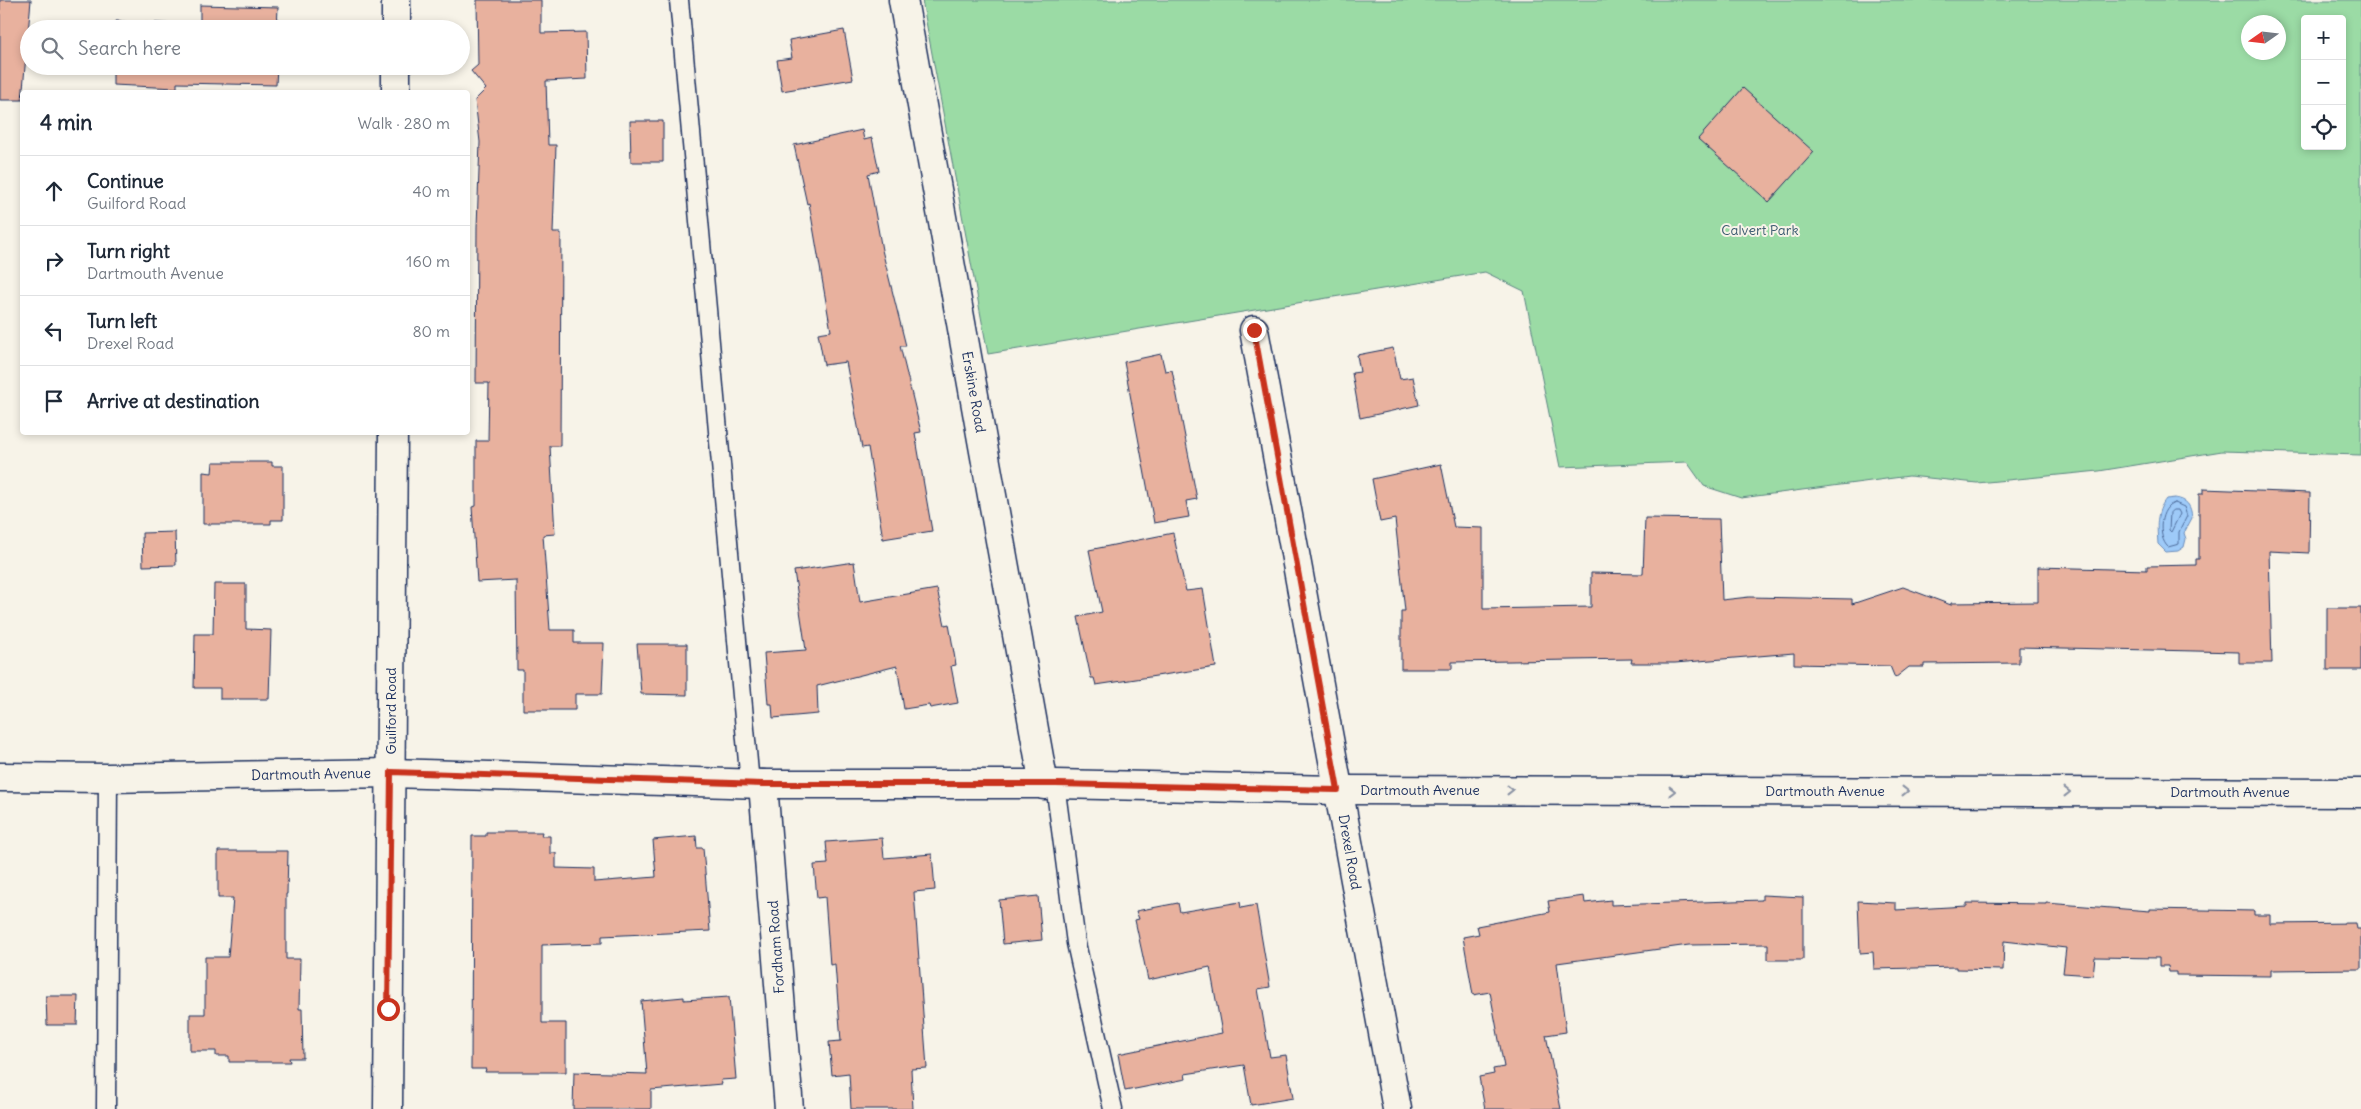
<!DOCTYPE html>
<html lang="en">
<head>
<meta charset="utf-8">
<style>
  :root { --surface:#fff; --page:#f6f6f7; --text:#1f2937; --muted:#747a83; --line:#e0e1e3 }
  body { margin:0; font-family:Delius,sans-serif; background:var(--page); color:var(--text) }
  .controls { position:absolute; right:15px; top:15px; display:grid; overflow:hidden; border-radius:5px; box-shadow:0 2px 8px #0003 }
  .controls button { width:45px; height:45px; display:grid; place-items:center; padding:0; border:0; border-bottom:1px solid var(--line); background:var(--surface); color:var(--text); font:25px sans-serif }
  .compass { position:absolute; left:2241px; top:15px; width:45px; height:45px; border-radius:50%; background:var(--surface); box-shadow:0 2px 8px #0003; rotate:256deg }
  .stop { position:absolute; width:15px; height:15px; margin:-11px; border:4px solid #c8321e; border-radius:50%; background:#fff }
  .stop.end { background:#c8321e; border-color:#fff; box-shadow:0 1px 5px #0008 }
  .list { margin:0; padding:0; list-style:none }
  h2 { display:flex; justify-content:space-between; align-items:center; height:65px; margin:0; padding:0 20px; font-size:21px }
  h2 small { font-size:16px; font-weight:400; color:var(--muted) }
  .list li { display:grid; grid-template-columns:32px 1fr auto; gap:15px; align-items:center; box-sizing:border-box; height:70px; padding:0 20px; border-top:1px solid var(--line) }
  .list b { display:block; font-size:19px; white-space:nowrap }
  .list p { margin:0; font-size:16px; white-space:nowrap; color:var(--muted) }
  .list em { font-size:16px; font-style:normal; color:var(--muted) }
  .icon { flex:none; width:28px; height:28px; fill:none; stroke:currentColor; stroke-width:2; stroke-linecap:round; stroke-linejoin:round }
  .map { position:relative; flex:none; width:2361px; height:1109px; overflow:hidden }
  .search { position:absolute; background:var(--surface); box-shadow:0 2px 8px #0003; left:20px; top:20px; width:450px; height:55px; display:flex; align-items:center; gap:12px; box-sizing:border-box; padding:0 18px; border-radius:28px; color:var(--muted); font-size:19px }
  .panel { position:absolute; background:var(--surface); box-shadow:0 2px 8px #0003; left:20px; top:90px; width:450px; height:345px; border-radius:5px }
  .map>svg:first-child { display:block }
  .green { fill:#9bdba5; stroke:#5b8582; fill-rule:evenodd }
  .water { fill:#9ecaf8; stroke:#6a8cba }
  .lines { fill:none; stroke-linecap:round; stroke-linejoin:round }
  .shore { stroke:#4f6d9c; stroke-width:1 }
  .building { fill:#e8b19e; stroke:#1b2f5e }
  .lane-casing { stroke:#1b2f5e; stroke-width:21 }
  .street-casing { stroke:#1b2f5e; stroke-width:31 }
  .lane { stroke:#f7f3e8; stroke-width:18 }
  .street { stroke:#f7f3e8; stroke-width:28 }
  .oneway { stroke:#8991a3 }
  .route { stroke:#c8321e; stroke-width:6 }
  .labels { text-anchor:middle; stroke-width:4; stroke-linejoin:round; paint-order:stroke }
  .park-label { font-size:14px; fill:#3b5a70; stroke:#f7f3e8 }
  .street-label { font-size:14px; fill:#1b2f5e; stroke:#f7f3e8 }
</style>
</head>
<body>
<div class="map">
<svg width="2361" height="1109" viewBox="0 0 2361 1109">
  <rect width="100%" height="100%" fill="#f7f3e8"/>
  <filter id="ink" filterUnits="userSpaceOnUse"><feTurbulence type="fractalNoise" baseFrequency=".02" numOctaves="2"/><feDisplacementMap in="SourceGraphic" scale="10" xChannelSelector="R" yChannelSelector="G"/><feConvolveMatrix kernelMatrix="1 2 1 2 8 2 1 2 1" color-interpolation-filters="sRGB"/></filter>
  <g filter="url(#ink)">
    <path class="green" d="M 922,0 L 2361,0 L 2361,455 L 2222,451 L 2099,471 L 1977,483 L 1909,476 L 1741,498 L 1704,486 L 1687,462 L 1560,467 L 1524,291 L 1485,272 L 988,354 ZM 2305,19 L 2342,19 L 2342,146 L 2305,146 ZM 2248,22 L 2278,22 L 2278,52 L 2248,52 Z"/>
    <path class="water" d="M 2175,498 C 2187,500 2191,505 2192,518 L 2184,533 L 2186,539 L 2184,547 L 2178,551 L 2166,552 L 2158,544 C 2157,528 2155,513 2166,499 Z"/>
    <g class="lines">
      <g class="shore">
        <path d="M 2175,503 L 2184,507 L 2187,516 L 2179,532 L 2179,544 L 2168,547 C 2157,537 2159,506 2175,503 Z"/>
        <path d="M 2173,510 L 2178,510 L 2180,514 L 2171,532 L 2169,530 L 2170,513 Z"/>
      </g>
    </g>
    <g class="building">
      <path d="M 0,0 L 31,0 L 22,100 L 0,100 Z"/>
      <path d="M 477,0 L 541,0 L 541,33 L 586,32 L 587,79 L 546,81 L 548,145 L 556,145 L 553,233 L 561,233 L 560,446 L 550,446 L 555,534 L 543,535 L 550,630 L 574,630 L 574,643 L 604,643 L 602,694 L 575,694 L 575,710 L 523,710 L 523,670 L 517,670 L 516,580 L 477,582 L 472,507 L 476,506 L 476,441 L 488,441 L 489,383 L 476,383 L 477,227 L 480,142 L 475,100 L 486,89 L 471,71 L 478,65 Z"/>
      <path d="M 200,5 L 278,7 L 277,29 L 115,29 L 116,21 L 200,25 Z"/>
      <path d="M 844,30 L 853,79 L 782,91 L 777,60 L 792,58 L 789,40 Z"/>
      <path d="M 113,66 L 277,66 L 276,85 L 177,83 L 177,88 L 113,85 Z"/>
      <path d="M 1743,88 L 1814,152 L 1769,202 L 1698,139 Z"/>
      <path d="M 630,121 L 663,121 L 663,162 L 631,162 Z"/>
      <path d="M 862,130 L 864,140 L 872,138 L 879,171 L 868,174 L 882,250 L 906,346 L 900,346 L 921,432 L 915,433 L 932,531 L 883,539 L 868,447 L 862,448 L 846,362 L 824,365 L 818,333 L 831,331 L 809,203 L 807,204 L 794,145 Z"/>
      <path d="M 1393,348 L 1400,379 L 1413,377 L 1419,405 L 1360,418 L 1352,373 L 1360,372 L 1357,355 Z"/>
      <path d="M 1161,354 L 1165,371 L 1172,370 L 1197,499 L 1186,501 L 1189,517 L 1154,523 L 1124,362 Z"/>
      <path d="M 213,462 L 272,462 L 272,466 L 283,466 L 283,520 L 271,520 L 271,524 L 203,524 L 203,472 L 212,473 Z"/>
      <path d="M 1441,464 L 1454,527 L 1483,528 L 1483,609 L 1591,607 L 1591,573 L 1643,574 L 1645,518 L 1719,519 L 1722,600 L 1749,597 L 1852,599 L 1852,604 L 1903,587 L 1951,605 L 1951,603 L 2038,602 L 2038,567 L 2147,570 L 2147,566 L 2196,565 L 2196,559 L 2199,559 L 2199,494 L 2203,494 L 2203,489 L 2310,493 L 2309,553 L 2269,551 L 2272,663 L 2239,663 L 2239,652 L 2019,647 L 2019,663 L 1924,664 L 1924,667 L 1909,667 L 1895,678 L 1890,666 L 1794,664 L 1794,653 L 1675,663 L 1631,663 L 1632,659 L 1452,662 L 1452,669 L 1401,669 L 1401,611 L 1405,611 L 1395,519 L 1380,522 L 1372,479 Z"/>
      <path d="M 175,532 L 176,565 L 143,566 L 142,533 Z"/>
      <path d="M 1173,533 L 1186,591 L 1203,589 L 1216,667 L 1096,685 L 1094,678 L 1091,678 L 1078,617 L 1102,612 L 1089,550 Z"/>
      <path d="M 854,562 L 860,602 L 937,589 L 945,625 L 949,624 L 956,665 L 951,666 L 958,703 L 930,708 L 929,705 L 904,709 L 897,666 L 817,686 L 818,714 L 773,718 L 772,704 L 768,704 L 764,653 L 806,650 L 794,571 Z"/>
      <path d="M 214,584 L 246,584 L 246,629 L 271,630 L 269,699 L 220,699 L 220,688 L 194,688 L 195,634 L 213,634 Z"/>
      <rect x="2327" y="608" width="34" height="62"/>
      <path d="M 637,644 L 687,644 L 687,695 L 641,694 Z"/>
      <path d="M 486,832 L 542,832 L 541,836 L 550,836 L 550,853 L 556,853 L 556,868 L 594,869 L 594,882 L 656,877 L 653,840 L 696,836 L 697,848 L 703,848 L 710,931 L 602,936 L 602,943 L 542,945 L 542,1023 L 566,1023 L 566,1072 L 485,1072 L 486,1069 L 471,1069 L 472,836 L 486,836 Z"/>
      <path d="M 882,838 L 884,858 L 932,854 L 935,890 L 914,892 L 927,1068 L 911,1069 L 913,1109 L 851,1109 L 849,1073 L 832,1075 L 829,1042 L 841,1041 L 835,964 L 830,965 L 825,897 L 817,898 L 814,865 L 828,864 L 826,842 Z"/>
      <path d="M 218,851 L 288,851 L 287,894 L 286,894 L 286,959 L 300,959 L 299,1009 L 302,1009 L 303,1058 L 289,1058 L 290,1062 L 229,1062 L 229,1056 L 216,1056 L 216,1051 L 190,1051 L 190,1014 L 205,1014 L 205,957 L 228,957 L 233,898 L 218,898 Z"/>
      <path d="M 1762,895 L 1803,897 L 1803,960 L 1768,960 L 1768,944 L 1689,945 L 1557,963 L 1566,1032 L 1546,1035 L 1561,1109 L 1485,1109 L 1479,1077 L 1494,1074 L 1493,1069 L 1504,1067 L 1490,992 L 1473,995 L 1463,937 L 1479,934 L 1477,926 L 1550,912 L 1548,901 L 1584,896 L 1585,903 L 1611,900 L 1611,905 L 1762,900 Z"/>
      <path d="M 1038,896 L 1042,940 L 1003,944 L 999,900 Z"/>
      <path d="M 1858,901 L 1896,903 L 1896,910 L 1967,906 L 1967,903 L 2046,904 L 2046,903 L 2150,911 L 2150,909 L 2254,911 L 2254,915 L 2270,915 L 2270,924 L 2356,923 L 2357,929 L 2361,929 L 2361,969 L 2271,970 L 2271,976 L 2176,975 L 2176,972 L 2169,972 L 2168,966 L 2159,966 L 2159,958 L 2095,957 L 2093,975 L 2063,973 L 2066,948 L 2004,941 L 2003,970 L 1956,969 L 1956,967 L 1874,969 L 1873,952 L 1860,953 Z"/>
      <path d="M 1240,902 L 1241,908 L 1256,905 L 1270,987 L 1258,989 L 1270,1057 L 1286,1055 L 1293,1098 L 1251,1105 L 1244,1065 L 1185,1074 L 1186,1079 L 1125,1091 L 1118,1054 L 1222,1033 L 1210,967 L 1148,980 L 1135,920 L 1139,919 L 1136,911 L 1178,903 L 1180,912 Z"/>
      <path d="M 46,996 L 78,996 L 77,1025 L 47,1025 Z"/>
      <path d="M 684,997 L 684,1000 L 729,997 L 736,1079 L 721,1080 L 722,1084 L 651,1090 L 651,1109 L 573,1109 L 574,1072 L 647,1074 L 641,1001 Z"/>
    </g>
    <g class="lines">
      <defs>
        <g id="lane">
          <path d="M 679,0 L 750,784"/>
          <path d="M 1055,784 L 1076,943 L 1113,1109"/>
          <path d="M 106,1109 L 108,778"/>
        </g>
        <g id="street">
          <path d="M 903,0 L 1044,785"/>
          <path d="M 396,29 L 396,0"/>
          <path d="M 396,92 L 396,66"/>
          <path d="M 1254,330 L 1397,1109"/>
          <path d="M 0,777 L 108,778 L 391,773 L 763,784 L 1055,784 L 1338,790 L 2361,793"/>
          <path d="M 763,784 L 789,1109"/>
          <path d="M 388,1109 L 393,432"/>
        </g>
      </defs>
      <use href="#lane" class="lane-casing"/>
      <use href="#street" class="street-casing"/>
      <use href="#lane" class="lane"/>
      <use href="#street" class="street"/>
    </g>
    <defs><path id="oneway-chevron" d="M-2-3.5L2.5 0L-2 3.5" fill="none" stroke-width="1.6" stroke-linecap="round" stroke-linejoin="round" transform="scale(1.25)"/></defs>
    <g class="oneway">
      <use href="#oneway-chevron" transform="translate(1510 790)"/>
      <use href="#oneway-chevron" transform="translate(1672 791)"/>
      <use href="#oneway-chevron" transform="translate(1905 791)"/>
      <use href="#oneway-chevron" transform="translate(2067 792)"/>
    </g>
  </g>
  <g class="lines" filter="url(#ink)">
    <path class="route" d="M 388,1009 L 391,772 L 763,784 L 1056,784 L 1338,790 L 1254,330"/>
  </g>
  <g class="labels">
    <g class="park-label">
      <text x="1760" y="235">Calvert Park</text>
    </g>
    <g class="street-label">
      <text transform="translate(974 392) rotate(80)" y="5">Erskine Road</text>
      <text transform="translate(391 711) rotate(-90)" y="5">Guilford Road</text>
      <text transform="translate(311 774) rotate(-1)" y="5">Dartmouth Avenue</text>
      <text x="1420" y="795">Dartmouth Avenue</text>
      <text x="1825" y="796">Dartmouth Avenue</text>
      <text x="2230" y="797">Dartmouth Avenue</text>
      <text transform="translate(1350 852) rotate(80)" y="5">Drexel Road</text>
      <text transform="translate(776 947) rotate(-94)" y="5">Fordham Road</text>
    </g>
  </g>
</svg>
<div class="controls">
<button>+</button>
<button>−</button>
<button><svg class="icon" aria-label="locate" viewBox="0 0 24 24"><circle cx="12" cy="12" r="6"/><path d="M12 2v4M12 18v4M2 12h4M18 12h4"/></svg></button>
</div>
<svg class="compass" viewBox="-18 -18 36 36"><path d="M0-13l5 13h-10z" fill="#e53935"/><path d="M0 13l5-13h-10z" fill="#747a83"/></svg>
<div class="stop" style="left:388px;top:1009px"></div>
<div class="stop end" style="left:1254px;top:330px"></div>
<div class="search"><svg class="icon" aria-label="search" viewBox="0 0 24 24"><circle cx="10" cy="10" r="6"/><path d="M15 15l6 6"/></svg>Search here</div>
<section class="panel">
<h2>4 min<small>Walk · 280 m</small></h2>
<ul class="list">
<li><svg class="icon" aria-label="ahead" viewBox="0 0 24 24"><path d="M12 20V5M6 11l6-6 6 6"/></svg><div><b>Continue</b><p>Guilford Road</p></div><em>40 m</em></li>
<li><svg class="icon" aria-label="right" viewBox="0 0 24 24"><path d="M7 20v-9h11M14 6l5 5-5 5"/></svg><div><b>Turn right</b><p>Dartmouth Avenue</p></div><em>160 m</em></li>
<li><svg class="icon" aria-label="left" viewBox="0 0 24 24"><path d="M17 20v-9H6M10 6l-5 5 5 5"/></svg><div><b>Turn left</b><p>Drexel Road</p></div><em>80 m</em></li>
<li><svg class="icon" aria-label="arrive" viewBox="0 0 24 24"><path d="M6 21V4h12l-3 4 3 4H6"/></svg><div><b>Arrive at destination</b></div></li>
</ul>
</section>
</div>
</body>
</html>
